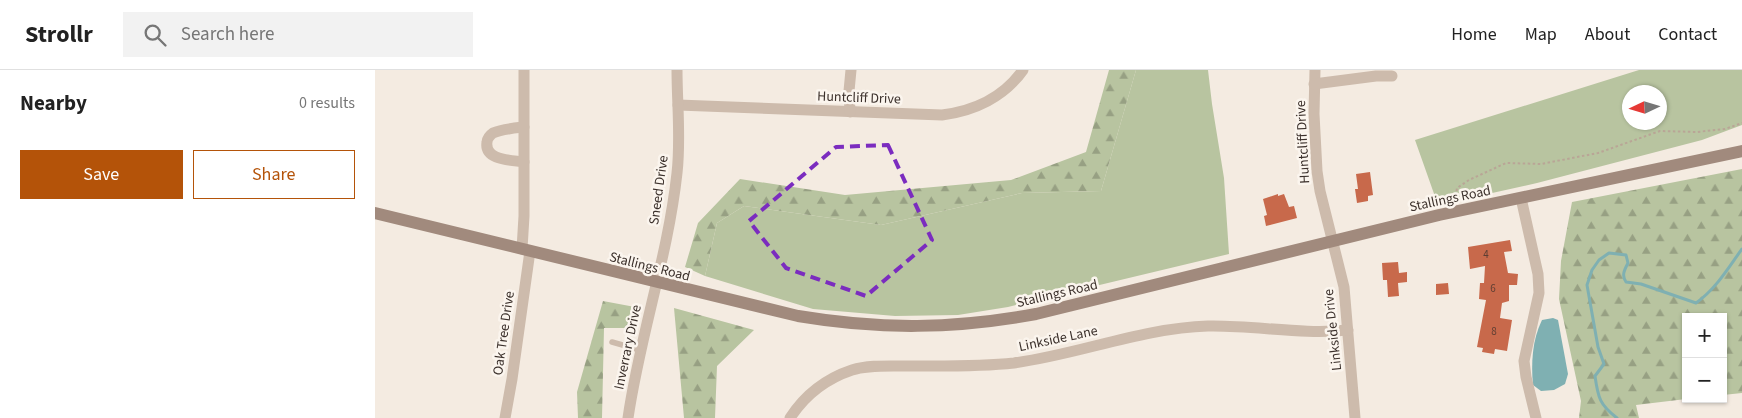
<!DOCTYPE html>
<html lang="en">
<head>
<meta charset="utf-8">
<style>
  :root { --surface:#fff; --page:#f2f2f2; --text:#222; --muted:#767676; --line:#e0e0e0; --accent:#b45309 }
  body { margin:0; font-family:"Source Sans 3",sans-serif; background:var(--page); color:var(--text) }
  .controls { position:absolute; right:15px; bottom:15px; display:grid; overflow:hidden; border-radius:0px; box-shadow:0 1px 4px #0004 }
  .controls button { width:45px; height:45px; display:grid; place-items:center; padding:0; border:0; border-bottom:1px solid var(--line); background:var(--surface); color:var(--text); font:25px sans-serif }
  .compass { position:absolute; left:1247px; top:15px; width:45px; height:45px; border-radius:50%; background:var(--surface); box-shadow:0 1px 4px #0004; rotate:266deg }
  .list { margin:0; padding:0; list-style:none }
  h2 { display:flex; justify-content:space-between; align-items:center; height:65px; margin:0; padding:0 20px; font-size:21px }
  h2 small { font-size:16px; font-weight:400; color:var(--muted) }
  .actions { display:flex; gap:10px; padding:15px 20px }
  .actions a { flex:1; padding:11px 0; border:1px solid var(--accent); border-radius:0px; text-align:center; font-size:18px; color:var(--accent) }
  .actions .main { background:var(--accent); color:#fff }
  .icon { flex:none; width:28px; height:28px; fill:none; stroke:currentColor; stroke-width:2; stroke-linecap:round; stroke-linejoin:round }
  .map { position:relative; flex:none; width:1367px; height:348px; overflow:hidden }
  header { display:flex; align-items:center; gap:30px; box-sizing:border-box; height:70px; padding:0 25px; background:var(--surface); border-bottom:1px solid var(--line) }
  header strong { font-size:24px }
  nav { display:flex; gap:28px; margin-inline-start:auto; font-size:18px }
  .search { width:350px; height:45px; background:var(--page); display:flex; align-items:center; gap:12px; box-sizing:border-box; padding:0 18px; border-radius:0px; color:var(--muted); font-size:19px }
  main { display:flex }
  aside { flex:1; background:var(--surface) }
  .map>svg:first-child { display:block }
  .grass { fill:#b8c4a0; fill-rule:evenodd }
  .forest { fill:url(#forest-firs) }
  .water { fill:#7fb0b2 }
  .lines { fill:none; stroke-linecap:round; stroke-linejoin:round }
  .stream { stroke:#7fb0b2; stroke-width:3 }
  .building { fill:#c8694b }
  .path { stroke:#b9a596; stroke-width:2; stroke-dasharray:2.5 2.5; stroke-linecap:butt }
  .lane { stroke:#cdbbac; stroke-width:5.5 }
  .street { stroke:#cdbbac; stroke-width:11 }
  .secondary { stroke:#a18a7d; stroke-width:12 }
  .marked { fill:none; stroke:#7b2cbf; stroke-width:4; stroke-dasharray:10 6; stroke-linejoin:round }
  .labels { text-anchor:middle; stroke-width:5; stroke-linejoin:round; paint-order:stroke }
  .number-label { font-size:11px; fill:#5e3e33 }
  .street-label { font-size:14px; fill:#3b302b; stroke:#fbf5ee }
</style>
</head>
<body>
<header>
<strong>Strollr</strong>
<div class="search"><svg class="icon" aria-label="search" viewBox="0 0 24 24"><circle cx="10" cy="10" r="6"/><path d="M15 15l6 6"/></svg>Search here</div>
<nav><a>Home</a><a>Map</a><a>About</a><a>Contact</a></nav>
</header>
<main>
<aside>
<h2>Nearby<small>0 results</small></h2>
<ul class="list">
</ul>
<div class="actions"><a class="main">Save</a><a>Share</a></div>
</aside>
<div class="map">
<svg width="1367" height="348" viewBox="0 0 1367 348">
  <defs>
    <pattern id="forest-firs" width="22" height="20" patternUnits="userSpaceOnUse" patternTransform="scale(1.25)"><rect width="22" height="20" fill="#b8c4a0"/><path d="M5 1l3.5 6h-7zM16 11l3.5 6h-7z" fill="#97a083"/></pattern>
  </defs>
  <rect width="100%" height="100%" fill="#f4ebe1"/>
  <g class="grass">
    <path d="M 761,0 L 833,0 L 837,34 L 849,108 L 854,184 L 633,237 L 583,245 L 520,246 L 438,239 L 330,206 L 342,153 L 369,136 L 506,155 L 647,123 L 726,121 Z"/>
    <path d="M 1264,0 L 1367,0 L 1367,55 L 1327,70 L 1162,113 L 1063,135 L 1040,70 ZM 1254,22 L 1284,22 L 1284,52 L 1254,52 Z"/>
  </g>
  <g class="forest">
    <path d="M 734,0 L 761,0 L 726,121 L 647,123 L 506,155 L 369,136 L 342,153 L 330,206 L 310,197 L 323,153 L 365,109 L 470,125 L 636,110 L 711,82 Z"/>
    <path d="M 1367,99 L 1367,323 L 1348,325 L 1348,247 L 1311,247 L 1311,329 L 1261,335 L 1264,348 L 1204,348 L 1206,331 L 1184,229 L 1186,191 L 1197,132 Z"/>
    <path d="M 228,231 L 260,237 L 253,258 L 229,258 L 227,348 L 203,348 L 202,322 Z"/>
    <path d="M 299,238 L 379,260 L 342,296 L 340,348 L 309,348 Z"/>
  </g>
  <path class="water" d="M 1178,248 L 1183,250 L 1193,304 L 1190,314 L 1179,320 L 1166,321 L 1158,315 C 1156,294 1157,270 1167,250 Z"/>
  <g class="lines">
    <path class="stream" d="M 1242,348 C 1225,335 1223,328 1220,306 L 1229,294 L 1223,277 L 1212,215 L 1217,200 L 1224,190 L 1234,183 L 1251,185 L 1253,193 C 1250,199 1246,205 1251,212 L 1266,214 L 1321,233 C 1341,219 1353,198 1367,179"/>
  </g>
  <g class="building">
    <path d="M 995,102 L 998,125 L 993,126 L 993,131 L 982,133 L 980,119 L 983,119 L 981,104 Z"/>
    <path d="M 903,124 L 903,126 L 909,124 L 914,137 L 919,136 L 922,148 L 891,156 L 889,146 L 892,145 L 888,129 Z"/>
    <path d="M 1135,170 L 1137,181 L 1129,182 L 1133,203 L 1143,204 L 1142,215 L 1134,215 L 1134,231 L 1127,233 L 1125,248 L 1137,250 L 1132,281 L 1120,279 L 1119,284 L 1107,282 L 1108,278 L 1102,277 L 1111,230 L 1104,229 L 1105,213 L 1109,213 L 1110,196 L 1095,199 L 1093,177 Z"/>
    <path d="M 1023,192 L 1024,203 L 1032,202 L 1032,212 L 1023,213 L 1024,226 L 1013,227 L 1012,210 L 1008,210 L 1007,193 Z"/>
    <path d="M 1073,213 L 1074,224 L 1061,225 L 1061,214 Z"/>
  </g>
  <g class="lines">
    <path class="path" d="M 1080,131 L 1082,118 L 1094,110 L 1131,93 L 1166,94 L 1223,83 L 1285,61 L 1322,62 L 1350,59 L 1367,53"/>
    <path class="lane" d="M 237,272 L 265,280"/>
    <g class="street">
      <path d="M 940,0 L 939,44 L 942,101 L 945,121 L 969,217 L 980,348"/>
      <path d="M 939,14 L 1001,6 L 1017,6"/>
      <path d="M 303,35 L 567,45 C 599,41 629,27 648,0"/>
      <path d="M 475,42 L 474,21 L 476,0"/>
      <path d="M 149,57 C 140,58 127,59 118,63 C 115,65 112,69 112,72 C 109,91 138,90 149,92"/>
      <path d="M 1146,128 L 1163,204 L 1164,223 L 1149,291 L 1151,307 L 1161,348"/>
      <path d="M 147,179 L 149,146 L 149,0"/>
      <path d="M 130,348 L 137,309 L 155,181"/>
      <path d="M 253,348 C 265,265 293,186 302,103 C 306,69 302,34 302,0"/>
      <path d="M 415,348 C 430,325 450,309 477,300 C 493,295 512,296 529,296 C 566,296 603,297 639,293 C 705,284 767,258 833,256 C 880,255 926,265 973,260"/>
    </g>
    <path class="secondary" d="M 0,143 L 423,246 C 506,260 579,259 661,244 L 1064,145 L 1367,81"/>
  </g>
  <path class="marked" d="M 513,75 L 557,170 L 491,226 L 411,198 L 374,151 L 461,77 Z"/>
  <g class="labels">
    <g class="number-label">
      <text x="1111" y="188">4</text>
      <text x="1118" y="222">6</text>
      <text x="1119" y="265">8</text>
    </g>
    <g class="street-label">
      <text transform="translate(484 27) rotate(2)" y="5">Huntcliff Drive</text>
      <text transform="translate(927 72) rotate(-93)" y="5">Huntcliff Drive</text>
      <text transform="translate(283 120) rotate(-82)" y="5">Sneed Drive</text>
      <text transform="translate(1075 128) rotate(-12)" y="5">Stallings Road</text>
      <text transform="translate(275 196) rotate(14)" y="5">Stallings Road</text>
      <text transform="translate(682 223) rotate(-13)" y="5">Stallings Road</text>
      <text transform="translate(957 260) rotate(-96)" y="5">Linkside Drive</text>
      <text transform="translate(128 263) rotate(-82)" y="5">Oak Tree Drive</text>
      <text transform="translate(683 268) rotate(-12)" y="5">Linkside Lane</text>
      <text transform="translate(252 277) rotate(-78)" y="5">Inverrary Drive</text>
    </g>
  </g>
</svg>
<div class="controls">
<button>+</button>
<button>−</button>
</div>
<svg class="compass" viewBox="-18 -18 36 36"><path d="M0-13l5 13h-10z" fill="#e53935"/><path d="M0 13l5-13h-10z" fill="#767676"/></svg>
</div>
</main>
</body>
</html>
